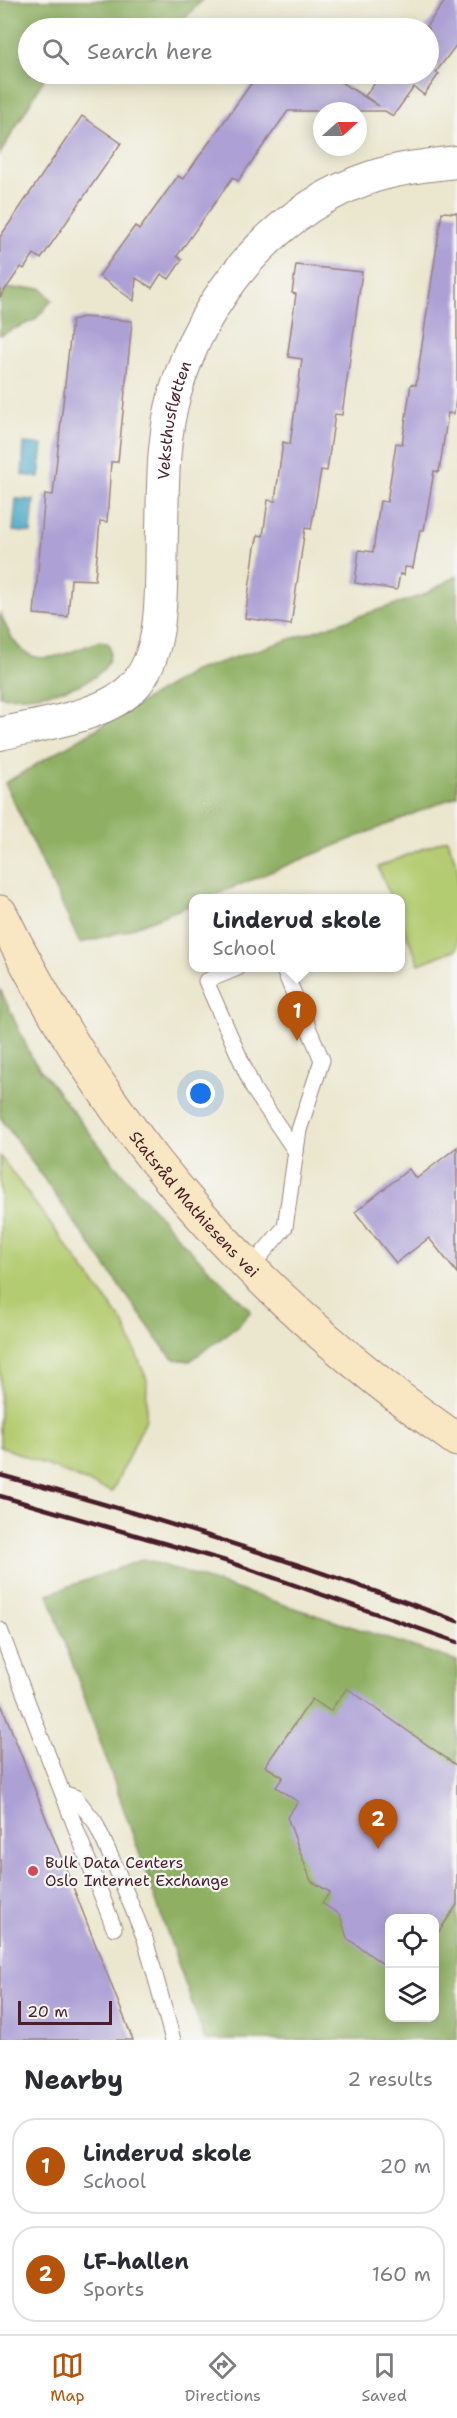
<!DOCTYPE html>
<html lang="en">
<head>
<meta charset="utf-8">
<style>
  :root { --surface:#fff; --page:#f7f7f7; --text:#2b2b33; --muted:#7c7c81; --line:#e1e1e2; --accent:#b45309 }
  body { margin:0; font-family:"Shantell Sans",sans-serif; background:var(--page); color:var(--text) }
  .controls { position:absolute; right:18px; bottom:18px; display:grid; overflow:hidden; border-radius:12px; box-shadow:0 3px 15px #0003 }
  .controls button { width:54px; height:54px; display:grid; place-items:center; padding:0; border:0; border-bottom:2px solid var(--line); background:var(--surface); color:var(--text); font:30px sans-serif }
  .compass { position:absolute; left:313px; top:102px; width:54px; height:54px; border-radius:50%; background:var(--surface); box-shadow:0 3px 15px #0003; rotate:69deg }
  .scale { position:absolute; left:18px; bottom:15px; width:94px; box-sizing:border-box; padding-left:6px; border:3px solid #4a1f2b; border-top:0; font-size:16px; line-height:21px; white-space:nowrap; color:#4a1f2b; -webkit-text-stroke:4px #f6f6f2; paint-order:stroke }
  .you { position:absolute; left:201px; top:1094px; width:21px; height:21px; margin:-15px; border:4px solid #fff; border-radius:50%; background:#1a73e8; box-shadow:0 0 0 9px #1a73e833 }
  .badge { display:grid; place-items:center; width:39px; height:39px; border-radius:50%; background:var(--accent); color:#fff; font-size:20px; font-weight:700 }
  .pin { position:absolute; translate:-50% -50px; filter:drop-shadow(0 2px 3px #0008) }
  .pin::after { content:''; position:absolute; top:32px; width:21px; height:18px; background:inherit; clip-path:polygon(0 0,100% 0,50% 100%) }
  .popup { position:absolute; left:189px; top:894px; width:216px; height:78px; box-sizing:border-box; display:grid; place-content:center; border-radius:12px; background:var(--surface); filter:drop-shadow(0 2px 4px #0005); font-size:20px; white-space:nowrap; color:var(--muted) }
  .popup b { font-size:22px; color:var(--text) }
  .popup::after { content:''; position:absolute; left:50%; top:100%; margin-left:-12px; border:12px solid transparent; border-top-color:var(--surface) }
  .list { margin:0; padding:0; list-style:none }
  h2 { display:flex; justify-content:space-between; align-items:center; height:78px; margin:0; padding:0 24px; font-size:26px }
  h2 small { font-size:20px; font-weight:400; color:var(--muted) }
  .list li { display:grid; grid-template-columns:39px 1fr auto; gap:18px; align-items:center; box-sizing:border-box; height:96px; margin:0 12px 12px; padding:0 12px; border:2px solid var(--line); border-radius:24px }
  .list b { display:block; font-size:22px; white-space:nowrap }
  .list p { margin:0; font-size:20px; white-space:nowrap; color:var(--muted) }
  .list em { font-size:20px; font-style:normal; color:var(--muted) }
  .icon { flex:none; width:33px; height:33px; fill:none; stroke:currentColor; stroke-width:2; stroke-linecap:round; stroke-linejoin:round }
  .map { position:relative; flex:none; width:457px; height:2040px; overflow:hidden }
  .search { position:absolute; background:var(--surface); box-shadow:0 3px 15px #0003; left:18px; right:18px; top:18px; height:66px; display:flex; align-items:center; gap:15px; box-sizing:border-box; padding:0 21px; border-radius:33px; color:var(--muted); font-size:22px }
  .sheet { height:294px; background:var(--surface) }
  nav { display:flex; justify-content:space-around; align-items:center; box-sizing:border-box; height:84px; border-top:2px solid var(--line); background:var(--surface); font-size:16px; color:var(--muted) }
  nav a { display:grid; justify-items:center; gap:3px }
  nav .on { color:var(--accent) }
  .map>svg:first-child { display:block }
  .green { fill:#b4cc71; stroke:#7f764e; stroke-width:1.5 }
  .forest { fill:#8fb063; stroke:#6c6847; stroke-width:1.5; fill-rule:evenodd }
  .water { fill:#47a8c6; stroke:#486478; stroke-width:1.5 }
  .building { fill:#aca0d5 }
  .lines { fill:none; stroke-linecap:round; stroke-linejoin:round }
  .lane-casing { stroke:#9a837d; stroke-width:17 }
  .street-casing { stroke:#9a837d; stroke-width:34 }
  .secondary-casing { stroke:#9a837d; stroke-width:35 }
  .lane { stroke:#fff; stroke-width:15 }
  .street { stroke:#fff; stroke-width:32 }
  .secondary { stroke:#f9e7c3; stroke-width:33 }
  .rail { stroke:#4a1f2b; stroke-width:4.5 }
  .poi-dot { fill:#d1495b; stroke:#f6f6f2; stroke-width:2 }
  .labels { text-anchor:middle; stroke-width:4.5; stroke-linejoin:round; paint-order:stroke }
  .street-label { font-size:16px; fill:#4a1f2b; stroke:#f6f6f2 }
  .poi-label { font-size:16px; fill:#4a1f2b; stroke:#f6f6f2; text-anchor:start }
</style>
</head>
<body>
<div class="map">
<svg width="457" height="2040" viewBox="0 0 457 2040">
  <rect width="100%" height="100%" fill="#f6f6f2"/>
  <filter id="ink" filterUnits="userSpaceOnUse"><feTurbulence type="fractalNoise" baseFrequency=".0167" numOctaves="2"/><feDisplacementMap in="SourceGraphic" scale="12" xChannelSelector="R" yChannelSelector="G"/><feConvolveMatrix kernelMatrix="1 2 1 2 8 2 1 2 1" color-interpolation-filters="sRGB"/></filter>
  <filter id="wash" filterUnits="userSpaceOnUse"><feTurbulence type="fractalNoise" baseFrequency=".008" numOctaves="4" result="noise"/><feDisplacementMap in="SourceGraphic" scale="24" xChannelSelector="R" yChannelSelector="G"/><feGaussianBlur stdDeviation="1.35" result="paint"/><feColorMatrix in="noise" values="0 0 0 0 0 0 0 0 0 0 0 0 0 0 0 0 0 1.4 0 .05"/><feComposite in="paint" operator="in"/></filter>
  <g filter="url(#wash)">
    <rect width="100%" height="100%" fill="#ebe7cf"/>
    <g class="green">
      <path d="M 447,839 L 457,865 L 457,949 L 419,964 L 401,921 L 400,898 L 391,898 L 378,867 Z"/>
      <path d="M 0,1156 L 123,1322 L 147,1380 L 146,1419 L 112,1492 L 0,1446 Z"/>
    </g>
    <g class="forest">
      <path d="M 0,0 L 202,0 L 176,28 L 28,28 L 28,74 L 47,74 L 0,154 Z"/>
      <path d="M 41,288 L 52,300 L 35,320 L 0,335 L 0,289 Z"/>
      <path d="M 457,576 L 457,796 L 207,898 L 194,898 L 193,904 L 125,931 L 80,943 L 5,783 L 194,671 L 423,595 Z"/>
      <path d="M 0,612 C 23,675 48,661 100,641 L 109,644 C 121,689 29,699 0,696 Z"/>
      <path d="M 0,989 L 33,1060 L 113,1163 L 186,1246 L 251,1311 L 237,1327 L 190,1361 L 174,1359 L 166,1351 L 0,1117 Z"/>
      <path d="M 144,1559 L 457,1661 L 457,2040 L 205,2040 L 48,1594 ZM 390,1918 L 434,1918 L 434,2018 L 390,2018 Z"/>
    </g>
    <g class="water">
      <path d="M 24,443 L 43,445 L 39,477 L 22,475 Z"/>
      <path d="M 16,499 L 34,500 L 31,533 L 13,531 Z"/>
    </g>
    <g id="blocks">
      <g class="building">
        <path d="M 446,0 L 457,0 L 457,44 L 436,72 L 439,74 L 424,95 L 414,87 L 393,116 L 385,111 L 288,111 L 238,181 L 233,177 L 177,256 L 182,260 L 169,279 L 161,274 L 152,288 L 136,278 L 134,301 L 99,276 L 135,226 L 139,230 L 178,176 L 183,179 L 258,74 L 328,74 L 379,106 L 365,96 L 382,74 L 429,74 L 429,28 L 425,28 Z"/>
        <path d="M 82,116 L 121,143 L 41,259 L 34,254 L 24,269 L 21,267 L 0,297 L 0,237 Z"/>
        <path d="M 442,212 L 457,213 L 457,390 L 454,414 L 448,413 L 439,472 L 434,471 L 424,530 L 420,530 L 413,568 L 405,567 L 404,575 L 400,574 L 397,590 L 355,583 L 359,550 L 373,552 L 380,501 L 387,502 L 396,443 L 402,444 L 411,384 L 416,385 Z"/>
        <path d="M 296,265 L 362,272 L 342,415 L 335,414 L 327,471 L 321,470 L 311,529 L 305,528 L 291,625 L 245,618 L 255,547 L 258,535 L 263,536 L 268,500 L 275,501 L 283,442 L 290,444 L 302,359 L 289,357 L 288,352 L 296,294 L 292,293 Z"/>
        <path d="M 83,317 L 132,321 L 118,462 L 111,462 L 107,522 L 100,521 L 95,580 L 71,579 L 68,617 L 34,614 L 45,494 L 53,495 L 72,320 Z"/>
        <path d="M 457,1147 L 457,1273 L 429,1238 L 396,1263 L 355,1212 L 409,1169 L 416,1179 Z"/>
        <path d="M 347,1688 L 457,1766 L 457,1905 L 435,1937 L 435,1918 L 390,1918 L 390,1969 L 347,1938 L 340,1915 L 322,1903 L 330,1892 L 311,1881 L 287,1817 L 298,1802 L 276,1787 L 283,1777 L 265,1766 L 312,1699 L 330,1711 Z"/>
        <path d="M 0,1706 L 2,1706 L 133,2040 L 0,2040 Z"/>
      </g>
    </g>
  </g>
  <g filter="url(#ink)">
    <use href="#blocks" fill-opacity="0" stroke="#9a837d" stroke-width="1.5"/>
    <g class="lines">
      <defs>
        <g id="lane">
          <path d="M 238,968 L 206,981 L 254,1090 L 296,1152"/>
          <path d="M 249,1269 L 285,1227 L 299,1130 L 322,1060 L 283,968"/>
          <path d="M 0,1630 L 114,1928"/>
          <path d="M 63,1793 L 75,1797 L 95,1822 L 116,1868 L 145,1939 L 173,2040"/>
        </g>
        <g id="street">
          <path id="s1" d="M 0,734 C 40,724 107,717 135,685 C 167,649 160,579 162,532 C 163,486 162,438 175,393 C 203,296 275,209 372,177 C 400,168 429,165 457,162"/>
        </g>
        <g id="secondary">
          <path id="s2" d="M 0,912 C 110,1137 252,1296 457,1440"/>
        </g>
      </defs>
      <use href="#lane" class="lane-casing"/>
      <use href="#street" class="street-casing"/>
      <use href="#secondary" class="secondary-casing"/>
      <use href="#lane" class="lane"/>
      <use href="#street" class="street"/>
      <use href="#secondary" class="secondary"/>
      <g class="rail">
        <path d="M 0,1475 C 155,1517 306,1565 457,1621"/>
        <path d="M 0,1496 L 229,1562 L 457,1642"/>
      </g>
    </g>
  </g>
  <circle class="poi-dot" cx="33" cy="1871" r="6"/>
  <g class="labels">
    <g class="street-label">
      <text dy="6" stroke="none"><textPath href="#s1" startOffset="417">Veksthusfløtten</textPath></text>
      <text dy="6" stroke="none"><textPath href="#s2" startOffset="352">Statsråd Mathiesens vei</textPath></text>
    </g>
    <g class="poi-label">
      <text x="45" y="1868">Bulk Data Centers<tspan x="45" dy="18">Oslo Internet Exchange</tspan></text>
    </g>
  </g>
</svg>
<div class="controls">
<button><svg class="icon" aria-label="locate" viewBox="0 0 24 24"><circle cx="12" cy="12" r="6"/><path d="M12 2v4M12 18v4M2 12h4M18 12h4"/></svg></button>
<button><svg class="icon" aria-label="layers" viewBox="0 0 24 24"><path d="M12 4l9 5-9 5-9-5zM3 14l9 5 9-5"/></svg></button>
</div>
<svg class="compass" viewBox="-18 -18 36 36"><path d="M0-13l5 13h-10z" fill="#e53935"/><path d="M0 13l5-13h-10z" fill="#7c7c81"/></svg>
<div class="scale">20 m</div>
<div class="you"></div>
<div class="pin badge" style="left:297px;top:1041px">1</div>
<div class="popup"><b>Linderud skole</b>School</div>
<div class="pin badge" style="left:378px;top:1849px">2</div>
<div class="search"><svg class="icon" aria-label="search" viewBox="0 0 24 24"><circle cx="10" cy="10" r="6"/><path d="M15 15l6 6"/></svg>Search here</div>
</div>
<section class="sheet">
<h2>Nearby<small>2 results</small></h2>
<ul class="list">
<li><span class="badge">1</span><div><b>Linderud skole</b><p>School</p></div><em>20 m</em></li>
<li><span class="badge">2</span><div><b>LF-hallen</b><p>Sports</p></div><em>160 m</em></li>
</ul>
</section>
<nav>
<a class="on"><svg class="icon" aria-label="map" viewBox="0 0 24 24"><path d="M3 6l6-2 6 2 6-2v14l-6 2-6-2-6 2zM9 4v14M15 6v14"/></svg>Map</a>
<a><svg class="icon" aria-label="directions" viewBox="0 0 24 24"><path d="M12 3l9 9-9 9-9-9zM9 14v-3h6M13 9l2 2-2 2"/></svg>Directions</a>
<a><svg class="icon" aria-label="saved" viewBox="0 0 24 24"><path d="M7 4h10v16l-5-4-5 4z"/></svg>Saved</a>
</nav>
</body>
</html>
